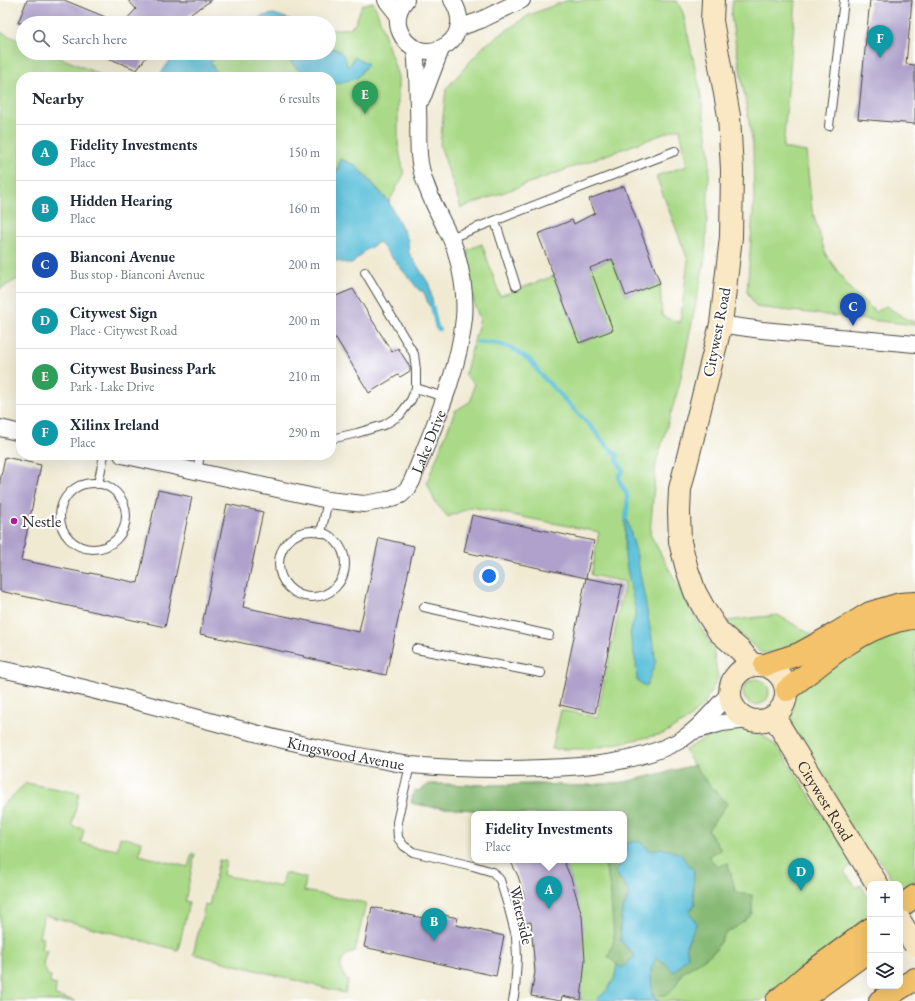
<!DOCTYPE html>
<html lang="en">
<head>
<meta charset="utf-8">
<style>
  :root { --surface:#fff; --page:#f6f6f7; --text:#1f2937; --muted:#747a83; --line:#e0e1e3; --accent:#b5179e }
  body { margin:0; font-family:"EB Garamond",serif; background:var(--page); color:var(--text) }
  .controls { position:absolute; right:12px; bottom:12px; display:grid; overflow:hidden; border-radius:8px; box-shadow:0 4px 16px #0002 }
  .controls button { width:36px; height:36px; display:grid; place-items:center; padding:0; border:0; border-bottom:1px solid var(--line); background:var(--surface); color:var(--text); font:20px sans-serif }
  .you { position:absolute; left:489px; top:576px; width:14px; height:14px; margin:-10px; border:3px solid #fff; border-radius:50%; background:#1a73e8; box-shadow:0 0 0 6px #1a73e833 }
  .badge { display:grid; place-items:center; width:26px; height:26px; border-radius:50%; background:var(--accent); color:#fff; font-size:13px; font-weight:700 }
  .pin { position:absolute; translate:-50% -33px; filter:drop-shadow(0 1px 2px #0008) }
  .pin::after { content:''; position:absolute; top:21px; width:14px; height:12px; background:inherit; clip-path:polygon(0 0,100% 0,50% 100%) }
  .popup { position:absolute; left:471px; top:811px; width:156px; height:52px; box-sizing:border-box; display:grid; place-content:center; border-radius:8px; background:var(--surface); filter:drop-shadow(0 1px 3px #0005); font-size:13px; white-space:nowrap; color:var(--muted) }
  .popup b { font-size:15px; color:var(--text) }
  .popup::after { content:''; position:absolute; left:50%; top:100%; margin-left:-8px; border:8px solid transparent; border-top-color:var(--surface) }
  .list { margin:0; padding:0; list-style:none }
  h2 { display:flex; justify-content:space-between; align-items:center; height:52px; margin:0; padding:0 16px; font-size:17px }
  h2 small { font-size:13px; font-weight:400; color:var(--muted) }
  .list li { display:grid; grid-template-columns:26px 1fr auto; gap:12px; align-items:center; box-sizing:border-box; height:56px; padding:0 16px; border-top:1px solid var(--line) }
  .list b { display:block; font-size:15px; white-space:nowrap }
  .list p { margin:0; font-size:13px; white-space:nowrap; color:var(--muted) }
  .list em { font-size:13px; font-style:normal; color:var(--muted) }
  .icon { flex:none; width:22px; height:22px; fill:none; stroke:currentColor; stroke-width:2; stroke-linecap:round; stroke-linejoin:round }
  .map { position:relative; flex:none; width:915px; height:1001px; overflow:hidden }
  .search { position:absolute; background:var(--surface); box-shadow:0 4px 16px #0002; left:16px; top:16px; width:320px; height:44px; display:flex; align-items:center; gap:10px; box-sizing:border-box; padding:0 14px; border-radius:22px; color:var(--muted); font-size:15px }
  .panel { position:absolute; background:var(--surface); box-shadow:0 4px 16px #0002; left:16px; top:72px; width:320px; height:388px; border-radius:16px }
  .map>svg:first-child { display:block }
  .green { fill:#aada88; stroke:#6a825a }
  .forest { fill:#87ba74; stroke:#597250 }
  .water { fill:#5cc0da; stroke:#447682 }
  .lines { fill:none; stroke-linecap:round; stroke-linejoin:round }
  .stream { stroke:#5cc0da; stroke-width:4.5 }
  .building { fill:#afa1cb }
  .service-casing { stroke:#494844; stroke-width:10 }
  .minor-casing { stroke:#494844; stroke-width:18 }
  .secondary-casing { stroke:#494844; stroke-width:24 }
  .trunk-casing { stroke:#494844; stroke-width:24 }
  .service { stroke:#fff; stroke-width:8 }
  .minor { stroke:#fff; stroke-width:16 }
  .secondary { stroke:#fae7c3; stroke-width:22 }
  .trunk { stroke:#f3c26a; stroke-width:22 }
  .secondary-bridge-casing { stroke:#494844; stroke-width:24; stroke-linecap:butt }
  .secondary-bridge { stroke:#fae7c3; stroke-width:22 }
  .poi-dot { fill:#b5179e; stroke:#fff; stroke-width:1.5 }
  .labels { text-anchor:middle; stroke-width:4; stroke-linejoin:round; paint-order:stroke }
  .street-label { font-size:16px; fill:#2b2b2b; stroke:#fff }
  .poi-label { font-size:16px; fill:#2b2b2b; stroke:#fff; text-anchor:start }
</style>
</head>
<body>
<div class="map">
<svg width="915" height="1001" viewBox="0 0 915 1001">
  <rect width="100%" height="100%" fill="#fff"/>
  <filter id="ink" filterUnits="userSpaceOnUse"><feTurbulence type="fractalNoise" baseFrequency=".025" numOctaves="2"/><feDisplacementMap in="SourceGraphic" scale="8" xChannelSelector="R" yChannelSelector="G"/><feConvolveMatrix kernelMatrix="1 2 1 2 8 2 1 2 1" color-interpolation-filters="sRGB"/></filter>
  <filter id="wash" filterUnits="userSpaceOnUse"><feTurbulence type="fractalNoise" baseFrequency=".012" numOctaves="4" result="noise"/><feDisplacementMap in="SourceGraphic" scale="16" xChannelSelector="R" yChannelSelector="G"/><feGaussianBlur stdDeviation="0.9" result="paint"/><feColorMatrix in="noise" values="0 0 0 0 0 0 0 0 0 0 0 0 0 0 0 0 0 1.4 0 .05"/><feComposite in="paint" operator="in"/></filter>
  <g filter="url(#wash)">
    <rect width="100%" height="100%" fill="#f0ead3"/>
    <g class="green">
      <path d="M 568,0 L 677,1 L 683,13 L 700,90 L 710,156 L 705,258 L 679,386 L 656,463 L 650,534 L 695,617 L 713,649 L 718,678 L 704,704 L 689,719 L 663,734 L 590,749 L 552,749 L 561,710 L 597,717 L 625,582 L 591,575 L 599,532 L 471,507 L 448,517 L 435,502 L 427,482 L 455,411 L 471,401 L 474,384 L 465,375 L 480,319 L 474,304 L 467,250 L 482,244 L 500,296 L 554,276 L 579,343 L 613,330 L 590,268 L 612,259 L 626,296 L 660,283 L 662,316 L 680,323 L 688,260 L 656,176 L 687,166 L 680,128 L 461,208 L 440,145 L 446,89 L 484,46 L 529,15 Z"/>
      <path d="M 733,0 L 796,0 L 783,148 L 806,152 L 812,210 L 826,255 L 851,290 L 876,312 L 886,306 L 908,320 L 915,322 L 915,325 L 756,307 L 747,292 L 754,199 L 753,146 L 731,16 Z"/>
      <path d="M 373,2 L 378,14 L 398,77 L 398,145 L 404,174 L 389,202 L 366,175 L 340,159 L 338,168 L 331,181 L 331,83 L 338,83 L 351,64 L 347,68 L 333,48 L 329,48 L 329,30 L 350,28 L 355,24 L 362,5 Z"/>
      <path d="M 0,32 L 23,42 L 23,53 L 49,53 L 106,77 L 21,77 L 21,277 L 0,289 Z"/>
      <path d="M 224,53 L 283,53 L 288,57 L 294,66 L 309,77 L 219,77 L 210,62 Z"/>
      <path d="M 778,615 L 814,636 L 790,650 L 762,653 L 734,629 L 726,621 Z"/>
      <path d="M 915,620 L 915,888 L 904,897 L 900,891 L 900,884 L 895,884 L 878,858 L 871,861 L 794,734 L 791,717 L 795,693 L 812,671 Z"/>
      <circle cx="756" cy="692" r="13"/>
      <path d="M 732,729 C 737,729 743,728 749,729 C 762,732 772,742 781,751 L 854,864 L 844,872 L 856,887 L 861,885 L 870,900 L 870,917 L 761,1001 L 586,1001 L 581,1000 L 571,878 L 563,860 L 624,860 L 624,814 L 499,814 L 495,809 L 487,814 L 477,814 L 474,810 L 432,807 L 411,803 L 414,791 L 421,790 L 429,784 L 492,785 L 537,784 L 579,786 L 625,782 L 694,766 L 685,750 L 704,739 L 722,732 Z"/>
      <path d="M 26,783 L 79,793 L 72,826 L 84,829 L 81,843 L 117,850 L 120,837 L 142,842 L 139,855 L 188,867 L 192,854 L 195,854 L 185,901 L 189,902 L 178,950 L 44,915 L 39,937 L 43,938 L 41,949 L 47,950 L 43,964 L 48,976 L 51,977 L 50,983 L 56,985 L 55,996 L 76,1001 L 0,1001 L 0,810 L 1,807 Z"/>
      <path d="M 219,860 L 226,861 L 223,875 L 281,887 L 284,873 L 306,878 L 304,891 L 366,903 L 355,951 C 340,955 336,969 348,980 L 345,993 L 193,954 L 205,905 L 209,906 Z"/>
    </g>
    <g class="forest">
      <path d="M 695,765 L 703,777 L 727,804 L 708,830 L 721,850 L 708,856 L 717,867 L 728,863 L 736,893 L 752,895 L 752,913 L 745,921 L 724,935 L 715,951 L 700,962 L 683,972 L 675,987 L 666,995 L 652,996 L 651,968 L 657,957 L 665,963 L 674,972 L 697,923 L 689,913 L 695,904 L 693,892 L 694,871 L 651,851 L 626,843 L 624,854 L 624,814 L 499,814 L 495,809 L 487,814 L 477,814 L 474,810 L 432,807 L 411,803 L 414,791 L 421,790 L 429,784 L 492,785 L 537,784 L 579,786 L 625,782 Z"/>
      <path d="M 604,860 L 622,860 L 621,865 L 615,871 L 630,894 L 622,911 L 620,927 L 621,941 L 635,956 L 622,969 L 608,957 L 614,940 L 610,886 Z"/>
    </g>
    <g class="water">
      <path d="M 274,14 L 289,19 L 296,23 L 252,23 L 262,16 Z"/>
      <path d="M 329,48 C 341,48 346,56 347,67 L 351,64 L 354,57 L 368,64 L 357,78 L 338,83 L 331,83 L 331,77 L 309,77 L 294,66 L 288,57 L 283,53 L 329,53 Z"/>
      <path d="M 175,53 L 224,53 L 210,62 L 219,77 L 159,77 L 162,72 Z"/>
      <path d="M 340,159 L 355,165 L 389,202 L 408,240 L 409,253 L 429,284 L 433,304 L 432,306 L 429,306 L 424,292 L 419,290 L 379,242 L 366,250 L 352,264 L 331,260 L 331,181 L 338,168 Z"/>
      <path d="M 626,518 L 627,519 L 637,556 L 656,661 L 646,687 L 637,681 L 636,664 L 630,634 L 636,613 L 625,559 L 625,519 Z"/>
      <path d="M 639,841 L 651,851 L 660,848 L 679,853 L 694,870 L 693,892 L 695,904 L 689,913 L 697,923 L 686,945 L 688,956 L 674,972 L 665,963 L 657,957 L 651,968 L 652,996 L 659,1001 L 598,1001 L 597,999 L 607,990 L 614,979 L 617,965 L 622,968 L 635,956 L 621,941 L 620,927 L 622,911 L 630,894 L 615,871 L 621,865 L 622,860 L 624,860 L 626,843 Z"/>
    </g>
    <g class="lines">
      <g class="stream">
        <path d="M 432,306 L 437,328 L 439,329"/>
        <path d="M 478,342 L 482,343 L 495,343 L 511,348 L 530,360 L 540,374 L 594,430 L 604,443 L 618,456 L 617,461 L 623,471 L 619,475 C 619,485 622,484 626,492 C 629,499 627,510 626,518"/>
      </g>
    </g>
    <g id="blocks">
      <g class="building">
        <path d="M 27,0 L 64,0 L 120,23 L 18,23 Z"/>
        <path d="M 128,0 L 212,0 L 177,23 L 123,23 L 136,9 Z"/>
        <path d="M 870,0 L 912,0 L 906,64 L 915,65 L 915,124 L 858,119 Z"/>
        <path d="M 96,53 L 149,53 L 137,70 Z"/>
        <path d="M 624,186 L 660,283 L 626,296 L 612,259 L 590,268 L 613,330 L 579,343 L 538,234 L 572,220 L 574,224 L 595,213 L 589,199 Z"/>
        <path d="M 353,289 L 392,352 L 398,348 L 410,367 L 410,371 L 400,377 L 398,375 L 369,393 L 336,338 L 331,339 L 331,298 Z"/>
        <path d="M 5,457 L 41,465 L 21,560 L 90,574 L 90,573 L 138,583 L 158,490 L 192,497 L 165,627 L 0,591 L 0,481 Z"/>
        <path d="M 227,504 L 263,512 L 243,607 L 359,632 L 379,538 L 414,546 L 386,675 L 303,657 L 304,656 L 200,634 Z"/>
        <path d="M 472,515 L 594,541 L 586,578 L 464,552 Z"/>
        <path d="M 586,578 L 622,585 L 595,713 L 560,705 Z"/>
        <path d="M 510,860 L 563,860 L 571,878 L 582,916 L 585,960 L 581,1000 L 562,996 L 561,1001 L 531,996 L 535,972 L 531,922 L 522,924 L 516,901 L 525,898 L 518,876 Z"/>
        <path d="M 372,907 L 437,921 L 439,914 L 458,918 L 456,925 L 504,936 L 496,976 L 364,947 Z"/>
      </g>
    </g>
  </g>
  <g filter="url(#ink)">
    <use href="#blocks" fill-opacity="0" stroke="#494844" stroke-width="1"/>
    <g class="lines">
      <defs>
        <g id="service">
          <path d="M 829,126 L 844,0"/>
          <path d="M 495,221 L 516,286"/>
          <path d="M 450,238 L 675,151"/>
          <path d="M 416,388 L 444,397"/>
          <path d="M 331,439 L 357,433 L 384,425 L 400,415 L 411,400 L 416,388 L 416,370 L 414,354 L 365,272"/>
          <path d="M 197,472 L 200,455"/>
          <circle cx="93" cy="516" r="33"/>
          <path d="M 98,484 L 104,455"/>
          <circle cx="312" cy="564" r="33"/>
          <path d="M 321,533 L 328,500"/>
          <path d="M 424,607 L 549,635"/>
          <path d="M 416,649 L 541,673"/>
          <path d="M 410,765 L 397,822 L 398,838 L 404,846 L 413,852 L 473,866 L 493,872 L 500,880 L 509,909 L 516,936 L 517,959 L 515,990 L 513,1001"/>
        </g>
        <g id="minor">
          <path d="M 386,0 L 398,15"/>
          <path d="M 406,0 C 399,8 396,19 399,29 C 414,73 481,44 452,0"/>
          <path d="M 458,28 L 481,20 L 522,0"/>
          <path d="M 422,99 L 441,49"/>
          <path d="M 721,324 L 733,326 L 762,330 L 915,344"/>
          <path d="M 0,428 L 21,433"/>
          <path id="s1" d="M 122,455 L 328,500 L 364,504 L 387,500 L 401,495 L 408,488 L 412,481 C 432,430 459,373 464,318 C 466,296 462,273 456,252 C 454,244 449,235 445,227 C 436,209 423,183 420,163 C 417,145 419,126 418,108 C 418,88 417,68 415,48"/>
          <path id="s2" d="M 0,669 C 96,688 189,717 283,740 C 312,747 341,753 370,758 C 384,760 398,764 411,765 C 455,769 499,770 542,768 C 588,767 635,763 677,742 C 698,731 713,709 730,693"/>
          <path d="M 694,731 L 722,723 L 749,720"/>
        </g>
        <g id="secondary">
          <path d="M 713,0 L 712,21 L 729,116 L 732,170 L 731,237 L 721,324 L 680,489 L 679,512 L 680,542 L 687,569 L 695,592 L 706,612 L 719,632 L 741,651 L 752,665"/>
          <circle cx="758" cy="693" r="28"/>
          <path id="s3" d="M 774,717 L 877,884"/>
        </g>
        <g id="trunk">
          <path d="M 765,665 L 799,654 L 835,634 L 870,613 L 900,604 L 915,603"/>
          <path d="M 787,690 C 821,664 854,632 897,621 C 903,620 909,618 915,618"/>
          <path d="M 900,907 L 915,896"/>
          <path d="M 777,1001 L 806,976 L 870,929"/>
          <path d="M 799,1001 L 813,991 L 870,950"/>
          <path d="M 880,1001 L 915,979"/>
        </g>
      </defs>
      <use href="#service" class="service-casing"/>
      <use href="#minor" class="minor-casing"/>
      <use href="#secondary" class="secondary-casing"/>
      <use href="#trunk" class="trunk-casing"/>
      <use href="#service" class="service"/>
      <use href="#minor" class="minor"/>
      <use href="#secondary" class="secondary"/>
      <use href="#trunk" class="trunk"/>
      <defs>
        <path id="secondary-bridge" d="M 900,921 L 915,945"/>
      </defs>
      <use href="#secondary-bridge" class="secondary-bridge-casing"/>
      <use href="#secondary-bridge" class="secondary-bridge"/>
    </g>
  </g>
  <circle class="poi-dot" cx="14" cy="521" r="4"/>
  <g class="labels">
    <g class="street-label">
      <text transform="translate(716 332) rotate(-79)" y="6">Citywest Road</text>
      <text dy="6" stroke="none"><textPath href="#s1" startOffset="346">Lake Drive</textPath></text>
      <text dy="6" stroke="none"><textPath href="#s2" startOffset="356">Kingswood Avenue</textPath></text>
      <text dy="6" stroke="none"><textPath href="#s3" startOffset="98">Citywest Road</textPath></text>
      <text transform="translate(522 915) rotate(77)" y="6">Waterside</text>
    </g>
    <g class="poi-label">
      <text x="22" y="527">Nestle</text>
    </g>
  </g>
</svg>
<div class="controls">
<button>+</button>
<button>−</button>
<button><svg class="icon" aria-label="layers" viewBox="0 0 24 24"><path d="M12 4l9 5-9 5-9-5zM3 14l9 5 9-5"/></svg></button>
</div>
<div class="you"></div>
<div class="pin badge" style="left:549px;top:909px;background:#0f9aa8">A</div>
<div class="popup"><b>Fidelity Investments</b>Place</div>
<div class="pin badge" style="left:434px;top:941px;background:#0f9aa8">B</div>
<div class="pin badge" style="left:853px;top:326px;background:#1a4fb4">C</div>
<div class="pin badge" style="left:801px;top:891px;background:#0f9aa8">D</div>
<div class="pin badge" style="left:365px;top:114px;background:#2e9e5b">E</div>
<div class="pin badge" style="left:880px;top:58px;background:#0f9aa8">F</div>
<div class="search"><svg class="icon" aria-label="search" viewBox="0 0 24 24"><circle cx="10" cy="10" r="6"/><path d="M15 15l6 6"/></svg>Search here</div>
<section class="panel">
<h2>Nearby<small>6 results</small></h2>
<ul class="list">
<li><span class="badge" style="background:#0f9aa8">A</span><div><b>Fidelity Investments</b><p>Place</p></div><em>150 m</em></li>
<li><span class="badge" style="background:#0f9aa8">B</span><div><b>Hidden Hearing</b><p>Place</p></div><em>160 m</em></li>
<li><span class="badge" style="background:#1a4fb4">C</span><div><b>Bianconi Avenue</b><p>Bus stop · Bianconi Avenue</p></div><em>200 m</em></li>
<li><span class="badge" style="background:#0f9aa8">D</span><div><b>Citywest Sign</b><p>Place · Citywest Road</p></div><em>200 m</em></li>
<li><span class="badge" style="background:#2e9e5b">E</span><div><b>Citywest Business Park</b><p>Park · Lake Drive</p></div><em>210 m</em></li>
<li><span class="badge" style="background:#0f9aa8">F</span><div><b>Xilinx Ireland</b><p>Place</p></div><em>290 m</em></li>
</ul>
</section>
</div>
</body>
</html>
